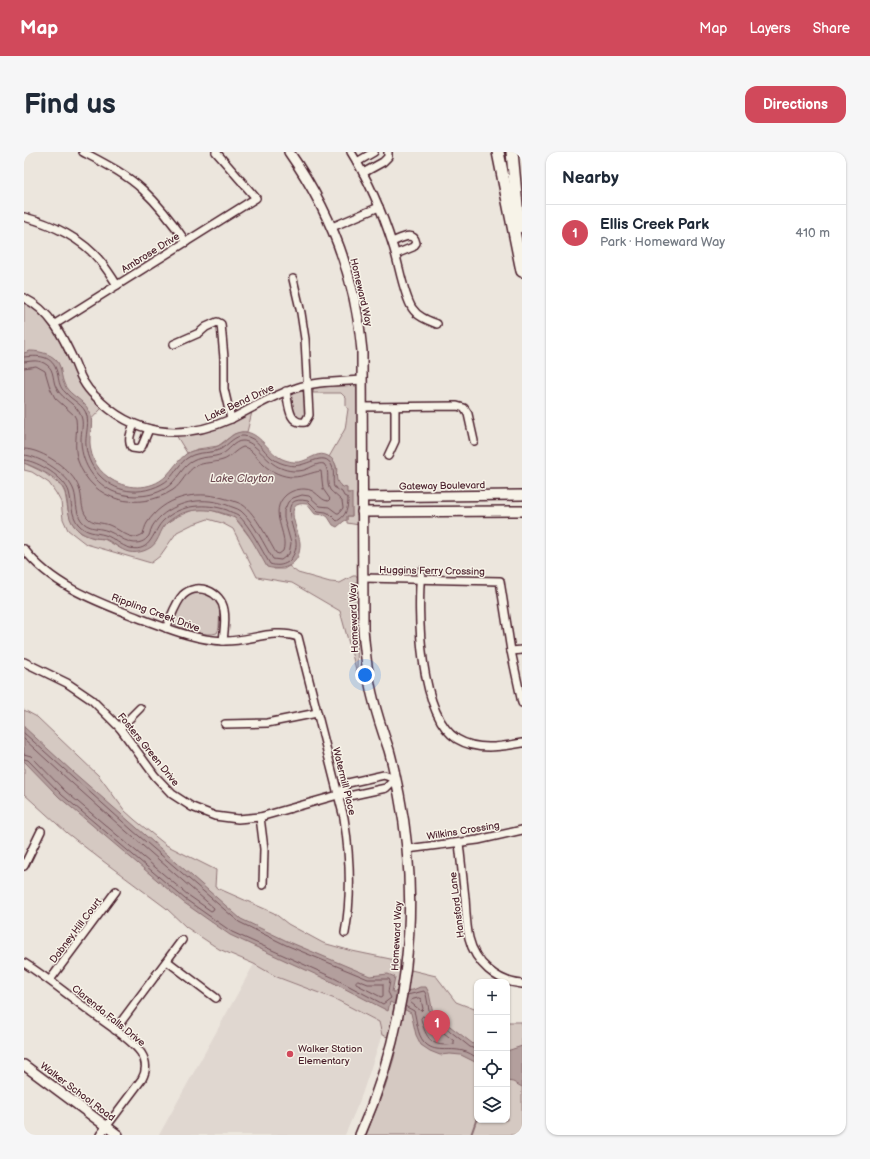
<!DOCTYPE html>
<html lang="en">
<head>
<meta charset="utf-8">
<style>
  :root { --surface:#fff; --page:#f6f6f7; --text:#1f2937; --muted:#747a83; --line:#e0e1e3; --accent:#d1495b }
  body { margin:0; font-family:"Balsamiq Sans",sans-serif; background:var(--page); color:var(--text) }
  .controls { position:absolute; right:12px; bottom:12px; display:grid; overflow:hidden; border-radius:8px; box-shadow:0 1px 3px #0004 }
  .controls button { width:36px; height:36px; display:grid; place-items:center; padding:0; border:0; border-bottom:1px solid var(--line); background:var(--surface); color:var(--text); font:20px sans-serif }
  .you { position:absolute; left:341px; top:523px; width:14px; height:14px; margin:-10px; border:3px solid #fff; border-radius:50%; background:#1a73e8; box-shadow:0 0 0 6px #1a73e833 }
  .badge { display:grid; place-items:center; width:26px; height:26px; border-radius:50%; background:var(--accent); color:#fff; font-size:13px; font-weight:700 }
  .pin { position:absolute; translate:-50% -33px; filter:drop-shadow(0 1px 2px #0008) }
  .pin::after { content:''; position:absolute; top:21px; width:14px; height:12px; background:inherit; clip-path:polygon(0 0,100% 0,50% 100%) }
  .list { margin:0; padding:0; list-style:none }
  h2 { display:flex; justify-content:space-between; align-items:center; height:52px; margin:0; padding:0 16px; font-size:17px }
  h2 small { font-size:13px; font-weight:400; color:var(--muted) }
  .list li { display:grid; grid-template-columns:26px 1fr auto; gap:12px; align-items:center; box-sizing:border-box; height:56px; padding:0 16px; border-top:1px solid var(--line) }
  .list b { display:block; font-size:15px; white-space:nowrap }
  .list p { margin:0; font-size:13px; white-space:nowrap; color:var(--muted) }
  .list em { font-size:13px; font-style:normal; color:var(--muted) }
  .icon { flex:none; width:22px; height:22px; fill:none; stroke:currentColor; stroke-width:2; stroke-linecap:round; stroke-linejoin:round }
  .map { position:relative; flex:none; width:498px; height:983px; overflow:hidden; border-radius:12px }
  header { display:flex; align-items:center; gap:24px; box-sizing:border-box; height:56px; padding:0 20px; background:var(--accent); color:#fff }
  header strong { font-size:19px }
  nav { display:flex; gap:22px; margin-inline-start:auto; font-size:14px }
  .intro { display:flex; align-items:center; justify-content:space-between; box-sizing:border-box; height:96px; padding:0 24px }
  h1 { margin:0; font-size:28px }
  .button { padding:10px 18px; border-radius:12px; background:var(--accent); color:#fff; font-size:14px; font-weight:700 }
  main { display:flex; gap:24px; padding:0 24px }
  aside { flex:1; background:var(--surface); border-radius:12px; box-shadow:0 1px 3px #0004 }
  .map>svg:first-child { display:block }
  .built { fill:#e0d7d0 }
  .green { fill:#d5c9c2; stroke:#907476 }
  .water { fill:#b39f9d; stroke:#896c6f }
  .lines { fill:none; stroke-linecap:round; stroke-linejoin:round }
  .shore { stroke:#745259; stroke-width:1 }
  .stream { stroke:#896c6f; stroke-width:2 }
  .minor-casing { stroke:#4a1f2b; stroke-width:10 }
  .tertiary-casing { stroke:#4a1f2b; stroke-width:12 }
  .primary-casing { stroke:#4a1f2b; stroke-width:14 }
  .minor { stroke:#f7f3e8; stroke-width:7 }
  .tertiary { stroke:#f7f3e8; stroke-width:9 }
  .primary { stroke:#f7f3e8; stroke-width:11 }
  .poi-dot { fill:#d1495b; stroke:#f7f3e8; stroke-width:1.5 }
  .labels { text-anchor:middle; stroke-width:3; stroke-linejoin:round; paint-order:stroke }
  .street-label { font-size:10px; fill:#4a1f2b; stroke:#f7f3e8 }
  .poi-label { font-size:10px; fill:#4a1f2b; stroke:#f7f3e8; text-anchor:start }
  .water-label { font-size:11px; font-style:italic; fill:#6f4c53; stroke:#f7f3e8 }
</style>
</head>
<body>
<header>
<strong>Map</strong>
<nav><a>Map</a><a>Layers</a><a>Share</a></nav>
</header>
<div class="intro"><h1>Find us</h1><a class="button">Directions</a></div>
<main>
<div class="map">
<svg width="498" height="983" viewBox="0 0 498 983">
  <rect width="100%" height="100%" fill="#ece6dd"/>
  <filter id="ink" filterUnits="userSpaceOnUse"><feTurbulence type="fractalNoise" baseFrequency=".025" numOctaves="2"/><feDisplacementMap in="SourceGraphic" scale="8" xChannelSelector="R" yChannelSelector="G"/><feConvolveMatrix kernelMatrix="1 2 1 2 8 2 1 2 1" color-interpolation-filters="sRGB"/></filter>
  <g filter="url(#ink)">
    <path class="built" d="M 230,812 L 253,825 L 311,847 L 355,870 L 358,883 L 336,948 L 321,983 L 135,983 Z"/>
    <g class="green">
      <path d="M 0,147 L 16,159 L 28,173 L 48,215 L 64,240 L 78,256 L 59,276 L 0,277 Z"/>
      <path d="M 328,232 L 333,236 L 333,239 L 335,373 L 323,371 L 323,364 L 328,364 L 327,341 L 323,341 C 320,339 315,335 313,332 C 309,323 319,316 305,305 L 321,277 L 324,257 L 322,254 L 322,246 L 317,241 L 289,241 L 290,234 Z"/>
      <path d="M 275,239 L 278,239 L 281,242 L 282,262 L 278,268 L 270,263 L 267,246 L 269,241 Z"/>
      <path d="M 228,260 L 223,280 L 218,280 L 210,282 L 194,294 L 174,297 L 163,301 L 152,283 L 172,282 L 191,277 Z"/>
      <path d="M 0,311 L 21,321 L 38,335 L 41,341 L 44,358 L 50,374 L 57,381 L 70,386 L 80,387 L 98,397 L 132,389 L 136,379 L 143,371 L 152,365 L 169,358 L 184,357 L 211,366 L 250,417 L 260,417 L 265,414 L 274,421 L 306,430 L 316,431 L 329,424 L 335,424 L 333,521 L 316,459 L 268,431 L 233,425 L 209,377 L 198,371 L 184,367 L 167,373 L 153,380 L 136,404 L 127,411 L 62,392 L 44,378 L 39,367 L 37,350 L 32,341 L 25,331 L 8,320 L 0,318 Z"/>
      <path d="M 169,439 L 187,441 L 196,452 L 195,476 L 193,481 C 181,485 164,477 152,474 L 149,467 L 160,444 Z"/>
      <path d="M 0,558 L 13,565 L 75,624 L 101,659 L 111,668 L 142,693 L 192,718 L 191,735 L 250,761 L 264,772 L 299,791 L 328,799 L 376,809 L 376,824 L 364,885 L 358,883 L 355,870 L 311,847 L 253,825 L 230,812 L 195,797 L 162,775 L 142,756 L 75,706 L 43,681 L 0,642 Z"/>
      <path d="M 387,818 L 412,824 L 432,850 L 453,858 L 453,968 L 483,968 L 483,870 L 498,870 L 498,983 L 342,983 L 361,935 L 370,906 Z"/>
    </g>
    <g class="water">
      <path d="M 6,199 C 17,199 33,203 36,215 C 38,223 38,231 44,238 C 51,246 62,250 66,261 C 69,269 67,277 66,285 C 65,301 71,316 84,325 C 100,338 127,339 142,324 C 149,317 154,308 162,302 C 172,295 184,299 194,294 C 203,290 207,281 217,280 C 237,278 244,303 261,308 C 267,310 273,311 279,309 C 288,306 295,299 304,304 C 321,313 303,332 323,336 L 323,341 L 328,341 L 328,364 L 323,364 L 323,368 L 320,369 L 313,375 L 309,373 L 304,365 L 301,363 L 291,362 L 283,352 C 257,348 275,379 276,391 C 277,412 261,420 243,415 C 234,399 225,381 212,367 C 209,364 205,363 201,362 C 182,355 157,356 142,372 C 137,377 136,384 132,390 C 127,398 114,402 105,400 C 96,398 89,390 81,387 C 78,386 75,387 72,386 C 64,385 56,381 51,375 C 42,365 45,351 41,340 C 36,326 13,316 0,311 L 0,201 Z"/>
      <path d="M 0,575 L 49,620 L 217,767 L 263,789 L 346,824 L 364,822 L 371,825 L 368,840 L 389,838 L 396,835 L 402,835 L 405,841 L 409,861 L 453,895 L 453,911 L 437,903 L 426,902 L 416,903 L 406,899 L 397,893 L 392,883 L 387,861 L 366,850 L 364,859 L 308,830 L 206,783 L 159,750 L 35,645 L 0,609 Z"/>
      <path d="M 498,894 L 498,935 L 489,930 L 483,929 L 483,899 Z"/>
    </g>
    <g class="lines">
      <g class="shore">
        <path d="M 0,205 C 18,203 30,204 34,224 C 35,230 36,236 41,240 C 48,249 60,252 63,264 C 65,274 61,284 62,294 C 64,318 85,338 108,339 C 120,340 136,335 145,327 C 152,320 156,310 165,305 C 175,299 188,302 197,297 C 205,292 211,283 220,284 C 234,286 238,298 248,306 C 253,310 259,312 264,313 C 281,318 300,296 308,314 C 311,321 308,328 310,335 L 318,340 L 320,344 L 324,346 C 324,357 322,364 313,369 L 306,362 L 302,360 L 294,359 L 284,349 C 252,342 271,377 272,390 C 273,397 269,406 264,410 C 258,414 252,414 246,412 C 237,397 226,374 214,363 C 211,361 206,360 203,358 C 182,351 157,352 140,368 C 128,379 128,401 106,396 C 97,394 90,386 81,383 C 71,380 63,382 54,372 C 47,363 48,351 45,340 C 41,326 14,309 0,308"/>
        <path d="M 0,210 C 9,209 15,207 23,213 C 31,218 28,230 33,237 C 39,248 53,252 57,264 C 60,272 57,279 57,288 C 57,309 68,329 88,339 C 106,347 133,346 148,331 C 155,324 160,313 169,309 C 178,304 189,306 198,302 C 205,299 210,289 218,289 C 231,288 242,311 257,316 C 264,319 272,320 280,318 C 287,316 294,310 300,312 C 307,320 301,329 306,338 C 309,341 315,346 318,349 L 319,356 L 315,361 L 313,361 L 305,355 L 296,354 L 285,344 L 278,343 L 269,346 L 264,350 L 260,359 L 260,366 L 267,391 L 265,402 L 257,408 L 249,407 C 240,393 230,370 217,359 C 213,356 207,355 203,353 C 181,345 156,348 137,364 C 134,367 130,371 128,375 C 126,379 126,384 123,386 C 119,391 111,392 106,390 C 98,388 92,382 84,379 C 75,375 64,378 57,368 C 51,359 53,348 50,339 C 45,323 16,304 0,303"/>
        <path d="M 0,216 L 12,214 L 21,219 L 26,236 L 31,246 L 50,263 L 52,267 C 54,281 49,294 54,309 C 68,350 115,360 149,338 C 158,332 162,319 172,314 C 180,310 190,311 199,308 C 206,306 211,298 219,295 C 228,296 233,307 240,313 C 247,320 260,325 269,325 C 279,325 288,320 297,319 L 299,337 L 306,347 L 304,349 C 295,348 293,337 280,337 C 273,337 267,339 262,343 C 243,360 265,381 259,399 L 255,402 L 252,401 C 245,389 231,361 219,353 C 214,350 206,348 199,346 C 171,338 140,345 123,371 C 121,374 120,379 119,382 C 116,384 113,385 110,385 C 101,384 93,376 85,373 C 78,370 68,372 63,365 C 56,357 59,345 55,336 C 49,318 18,297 0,297"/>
        <path d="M 0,581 L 108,678 L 215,770 L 262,793 L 344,827 L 365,827 L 366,829 L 364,840 L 367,846 L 359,852 L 310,826 L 208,780 L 161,747 L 38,643 L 4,608 L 0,607"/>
        <path d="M 0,587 C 62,645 126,700 190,756 L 189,758 L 187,759 L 164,743 L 41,639 L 7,604 L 0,602"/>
        <path d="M 334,828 L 344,832 L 359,832 L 359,844 L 357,845 L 332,832 L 332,830 Z"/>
        <path d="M 383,843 L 400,839 L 402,842 L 406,863 L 446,895 L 453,898"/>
        <path d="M 395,846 L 397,847 L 399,857 L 397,859 L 386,850 L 387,848 Z"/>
        <path d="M 381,854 L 390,859 C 393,869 393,882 400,890 C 410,902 425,895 439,899 C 444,900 449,903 453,906"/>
        <path d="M 399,864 L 430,889 L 430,892 C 408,896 402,887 397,867 Z"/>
      </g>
      <path class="stream" d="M 447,983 L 453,966"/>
      <defs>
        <g id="minor">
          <path d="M 59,0 C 80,11 102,22 119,38 C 135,53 149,71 162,90"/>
          <path d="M 327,0 C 345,29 359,62 369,94 C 375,112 379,141 388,156 C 394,165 403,168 413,172"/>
          <path d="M 333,10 L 350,0"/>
          <path d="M 339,21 L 359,10 L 364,5 L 364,0"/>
          <path d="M 0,65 C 28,72 59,87 77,110 C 83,117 88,125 93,133"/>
          <path d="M 308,75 L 355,55"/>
          <path d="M 368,90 C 376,87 390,78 392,91 L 389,95 L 372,102"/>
          <path d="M 0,146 C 27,159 39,185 51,211 C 56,224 61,235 71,244 C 109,284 158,289 207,267 C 229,256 249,243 272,236 C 293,229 316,230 338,228"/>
          <path d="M 31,172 L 232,46 L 192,0"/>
          <path d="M 150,192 L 175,181 L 182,175 L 193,170 L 197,172 L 200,206 L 200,237 L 207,267"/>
          <path d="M 262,239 C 265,252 264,273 281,270 L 285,263 L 281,187 L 277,161 L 269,127"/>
          <path d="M 338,255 L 433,254 L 440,256 L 444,262 L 450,289"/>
          <path d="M 110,272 C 107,281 103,288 108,296 L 115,297 L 118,294 L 125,277"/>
          <path d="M 364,304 L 371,289 L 371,255"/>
          <path d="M 0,397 C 28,434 74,450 115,466 C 143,476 170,488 200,489 C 224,490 250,476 274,485 L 320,666 C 326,704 328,743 321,781"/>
          <path d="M 397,419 C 393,460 395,563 433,587 C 453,599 476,595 498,591"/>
          <path d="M 339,426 L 476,429 L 487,499 L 498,551"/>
          <path d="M 142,476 C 147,466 151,451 159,443 C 173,430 197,439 200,458 C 202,468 200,479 199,489"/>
          <path d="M 487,499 L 498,498"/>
          <path d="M 0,510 L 43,531 L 68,548 L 96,576 L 131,624 L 148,642 L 168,655 L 191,664 L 214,667 L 236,665 L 314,643 L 325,644 L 362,636 L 371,627 L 360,623 L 324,631 L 314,643"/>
          <path d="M 201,572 L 243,571 L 293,561"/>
          <path d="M 96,576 L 116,556"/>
          <path d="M 236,665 L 240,697 L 239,733"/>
          <path d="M 435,691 C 437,709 439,728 441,746 C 442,759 442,773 445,786 C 451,811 473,830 498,832"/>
          <path d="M 383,697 L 454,688 L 498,678"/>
          <path d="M 0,714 L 17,679"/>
          <path d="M 143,809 L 192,846"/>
          <path d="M 0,811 C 24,826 45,844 67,860 C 80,870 109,888 117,901 C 123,910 123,918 118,927 L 76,983"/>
          <path d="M 26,828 L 92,739"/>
          <path d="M 91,878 L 158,788"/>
        </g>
        <g id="tertiary">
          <path d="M 265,0 C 307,60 332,126 338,199 L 339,477 C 341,500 343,523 349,546 C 353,563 359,581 365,598 C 369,612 372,628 375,642 C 398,758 383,875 336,983"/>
          <path d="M 338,345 L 498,343"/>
          <path d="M 338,360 L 498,359"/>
          <path d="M 0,913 L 94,983"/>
        </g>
        <g id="primary">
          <path d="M 474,0 L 498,119"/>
          <path d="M 488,0 L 495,75"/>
        </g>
      </defs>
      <use href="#minor" class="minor-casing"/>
      <use href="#tertiary" class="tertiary-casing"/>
      <use href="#primary" class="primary-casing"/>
      <use href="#minor" class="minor"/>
      <use href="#tertiary" class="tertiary"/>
      <use href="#primary" class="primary"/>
    </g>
  </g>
  <circle class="poi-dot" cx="266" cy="902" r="4"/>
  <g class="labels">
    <g class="street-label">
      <text transform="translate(126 100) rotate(-32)" y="4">Ambrose Drive</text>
      <text transform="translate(338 140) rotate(77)" y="4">Homeward Way</text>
      <text transform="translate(215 250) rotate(-25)" y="4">Lake Bend Drive</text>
      <text transform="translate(418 333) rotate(-1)" y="4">Gateway Boulevard</text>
      <text transform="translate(408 418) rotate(1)" y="4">Huggins Ferry Crossing</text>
      <text transform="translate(132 460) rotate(20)" y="4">Rippling Creek Drive</text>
      <text transform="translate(329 466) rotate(-92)" y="4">Homeward Way</text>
      <text transform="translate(125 597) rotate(51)" y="4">Fosters Green Drive</text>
      <text transform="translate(321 629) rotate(76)" y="4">Watermill Place</text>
      <text transform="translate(439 678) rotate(-9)" y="4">Wilkins Crossing</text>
      <text transform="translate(432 753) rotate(-97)" y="4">Hansford Lane</text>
      <text transform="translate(51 778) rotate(-53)" y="4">Dabney Hill Court</text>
      <text transform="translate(372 784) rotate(-87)" y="4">Homeward Way</text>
      <text transform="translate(85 863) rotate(39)" y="4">Clarenda Falls Drive</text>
      <text transform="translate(54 939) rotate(37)" y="4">Walker School Road</text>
    </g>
    <g class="poi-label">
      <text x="274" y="900">Walker Station<tspan x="274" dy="12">Elementary</tspan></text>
    </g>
    <g class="water-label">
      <text x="218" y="330">Lake Clayton</text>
    </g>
  </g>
</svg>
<div class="controls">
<button>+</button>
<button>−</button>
<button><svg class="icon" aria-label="locate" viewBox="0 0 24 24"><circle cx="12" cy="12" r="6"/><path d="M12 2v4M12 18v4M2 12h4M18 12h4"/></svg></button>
<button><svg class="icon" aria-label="layers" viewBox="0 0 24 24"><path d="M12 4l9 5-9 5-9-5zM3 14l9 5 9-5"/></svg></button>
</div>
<div class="you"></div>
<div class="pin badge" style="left:413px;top:891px">1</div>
</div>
<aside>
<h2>Nearby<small></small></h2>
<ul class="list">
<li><span class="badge">1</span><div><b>Ellis Creek Park</b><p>Park · Homeward Way</p></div><em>410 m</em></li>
</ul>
</aside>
</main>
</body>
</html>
